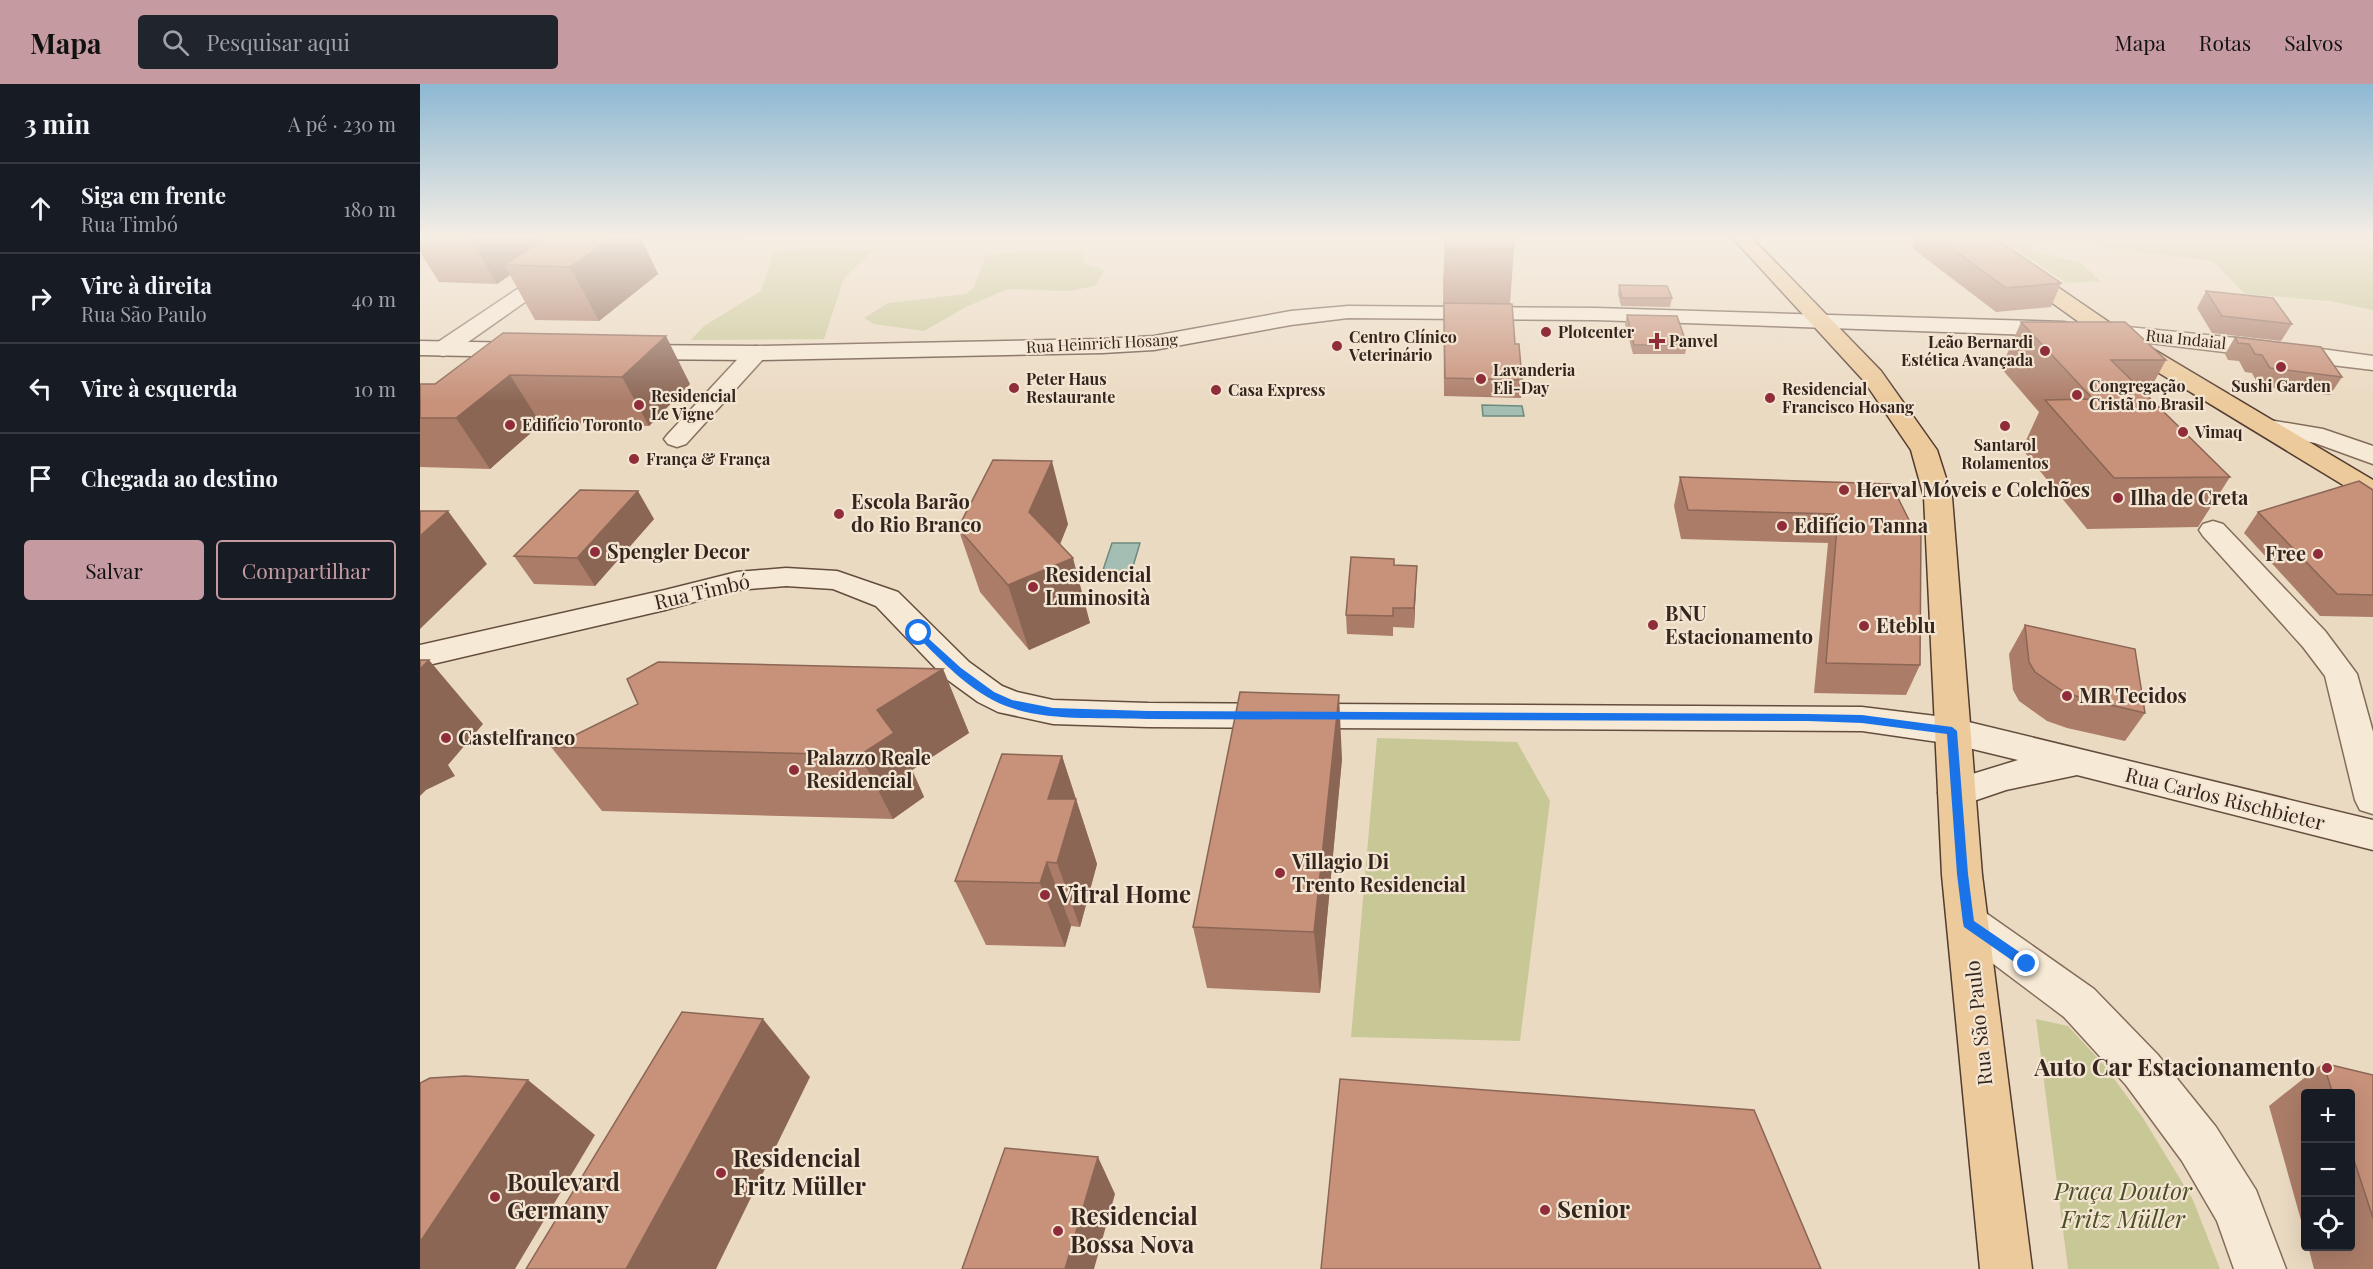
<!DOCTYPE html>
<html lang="pt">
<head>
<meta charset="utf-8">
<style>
  :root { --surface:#171b24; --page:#20242c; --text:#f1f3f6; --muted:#9ea1a6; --line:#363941; --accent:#c59aa1 }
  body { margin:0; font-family:"Playfair Display",serif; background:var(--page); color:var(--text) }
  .controls { position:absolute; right:18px; bottom:18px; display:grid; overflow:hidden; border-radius:6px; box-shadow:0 6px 24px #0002 }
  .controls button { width:54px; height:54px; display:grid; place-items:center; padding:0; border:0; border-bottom:2px solid var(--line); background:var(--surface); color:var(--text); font:30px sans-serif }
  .stop { position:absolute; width:18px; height:18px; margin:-14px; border:4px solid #1a73e8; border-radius:50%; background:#fff }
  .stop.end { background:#1a73e8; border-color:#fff; box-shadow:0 2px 6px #0008 }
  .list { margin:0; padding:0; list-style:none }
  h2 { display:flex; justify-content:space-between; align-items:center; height:78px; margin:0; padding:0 24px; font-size:26px }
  h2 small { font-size:20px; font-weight:400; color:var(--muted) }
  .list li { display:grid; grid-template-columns:39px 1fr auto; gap:18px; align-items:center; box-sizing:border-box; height:90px; padding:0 24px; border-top:2px solid var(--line) }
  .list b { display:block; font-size:22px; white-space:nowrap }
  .list p { margin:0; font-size:20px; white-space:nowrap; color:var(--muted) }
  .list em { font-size:20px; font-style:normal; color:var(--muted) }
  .actions { display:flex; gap:12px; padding:18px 24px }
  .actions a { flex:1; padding:14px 0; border:2px solid var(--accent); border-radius:6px; text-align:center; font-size:21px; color:var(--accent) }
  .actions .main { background:var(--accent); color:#111 }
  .icon { flex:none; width:33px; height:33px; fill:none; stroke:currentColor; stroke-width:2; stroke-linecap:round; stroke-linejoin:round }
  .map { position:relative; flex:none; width:1953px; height:1185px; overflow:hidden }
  header { display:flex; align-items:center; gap:36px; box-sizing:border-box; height:84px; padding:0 30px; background:var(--accent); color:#111 }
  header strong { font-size:28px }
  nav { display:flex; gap:33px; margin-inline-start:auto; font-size:21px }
  .search { width:420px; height:54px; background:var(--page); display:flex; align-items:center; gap:15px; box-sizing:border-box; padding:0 21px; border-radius:6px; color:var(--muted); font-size:22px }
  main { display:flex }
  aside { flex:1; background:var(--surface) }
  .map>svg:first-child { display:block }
  .green { fill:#c8c897 }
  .water { fill:#a4beb3; stroke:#6c8b80; stroke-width:1.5 }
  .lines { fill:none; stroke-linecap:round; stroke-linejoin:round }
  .minor-casing { stroke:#846c5b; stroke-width:3 }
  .tertiary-casing { stroke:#846c5b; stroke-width:3 }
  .secondary-casing { stroke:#654d3e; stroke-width:3 }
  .primary-casing { stroke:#523b2f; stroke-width:3 }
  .minor { fill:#f6e9d5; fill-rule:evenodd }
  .tertiary { fill:#f6e9d5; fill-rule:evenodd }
  .secondary { fill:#f6e9d5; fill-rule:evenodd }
  .primary { fill:#ecca9c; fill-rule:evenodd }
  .wall { fill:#ab7d69 }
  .shaded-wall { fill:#8b6655 }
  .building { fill:#c7917a; stroke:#8b6655; stroke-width:1.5 }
  .route { fill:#1a73e8 }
  .poi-dot { fill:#8f2e3a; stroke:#f3e5d1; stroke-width:2 }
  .labels { text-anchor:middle; stroke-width:4.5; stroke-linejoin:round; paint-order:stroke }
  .far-poi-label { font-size:16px; font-weight:bold; fill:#34261e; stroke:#f3e5d1; text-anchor:start }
  .far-street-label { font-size:16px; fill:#34261e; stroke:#f3e5d1 }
  .poi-label { font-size:20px; font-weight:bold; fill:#34261e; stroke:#f3e5d1; text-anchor:start }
  .street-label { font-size:20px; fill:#34261e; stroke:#f3e5d1 }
  .near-poi-label { font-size:24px; font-weight:bold; fill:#34261e; stroke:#f3e5d1; text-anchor:start }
  .near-park-label { font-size:24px; font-style:italic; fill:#4a4f26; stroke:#f3e5d1 }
</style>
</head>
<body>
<header>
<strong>Mapa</strong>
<div class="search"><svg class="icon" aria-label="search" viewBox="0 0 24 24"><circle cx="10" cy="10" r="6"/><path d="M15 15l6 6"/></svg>Pesquisar aqui</div>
<nav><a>Mapa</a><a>Rotas</a><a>Salvos</a></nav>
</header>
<main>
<aside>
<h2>3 min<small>A pé · 230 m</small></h2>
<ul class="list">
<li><svg class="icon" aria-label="ahead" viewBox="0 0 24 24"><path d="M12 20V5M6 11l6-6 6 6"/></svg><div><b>Siga em frente</b><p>Rua Timbó</p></div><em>180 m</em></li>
<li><svg class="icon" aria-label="right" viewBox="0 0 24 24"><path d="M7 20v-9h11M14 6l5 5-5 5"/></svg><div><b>Vire à direita</b><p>Rua São Paulo</p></div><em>40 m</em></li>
<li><svg class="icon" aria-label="left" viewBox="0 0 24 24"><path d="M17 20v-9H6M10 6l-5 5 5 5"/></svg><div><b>Vire à esquerda</b></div><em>10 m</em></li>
<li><svg class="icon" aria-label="arrive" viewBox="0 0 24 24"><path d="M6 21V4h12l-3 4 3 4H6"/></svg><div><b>Chegada ao destino</b></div></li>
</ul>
<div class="actions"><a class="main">Salvar</a><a>Compartilhar</a></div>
</aside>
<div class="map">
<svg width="1953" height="1185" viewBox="0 0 1953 1185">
  <rect width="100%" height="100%" fill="#ebdac2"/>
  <g class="green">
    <path d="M 219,152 L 324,152 L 317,158 L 211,157 Z"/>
    <path d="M 1576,152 L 1953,152 L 1953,226 L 1910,217 L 1825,210 L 1793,177 L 1631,157 L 1612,159 L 1612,167 L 1661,179 L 1680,197 L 1647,199 Z"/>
    <path d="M 397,164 L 453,167 L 424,194 L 404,255 L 271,256 L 284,242 L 341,207 L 354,168 Z"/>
    <path d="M 606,168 L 661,168 L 665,180 L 685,186 L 675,202 L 649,207 L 588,205 L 546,223 L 504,247 L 454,240 L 444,234 L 468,219 L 546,210 L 554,203 L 566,171 Z"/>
    <path d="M 957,654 L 1097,658 L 1130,717 L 1100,957 L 931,953 Z"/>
    <path d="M 1616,935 L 1648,942 L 1684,981 L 1723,1034 L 1773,1116 L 1800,1185 L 1648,1185 Z"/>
  </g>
  <g class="water">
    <path d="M 1062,321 L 1102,322 L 1104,332 L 1063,332 Z"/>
    <path d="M 692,459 L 720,459 L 711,489 L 682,489 Z"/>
  </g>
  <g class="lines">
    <defs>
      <g id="minor">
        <path d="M 1688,241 L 1826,255 L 1953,272 L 1953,286 L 1680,253 L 1677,248 L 1680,243 Z"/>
        <path d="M 336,262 L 344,264 L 347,269 L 344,274 L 266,360 L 257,363 L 248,360 L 244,355 L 248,350 L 328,264 Z"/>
        <path d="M 1849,336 L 1903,345 L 1950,361 L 1953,362 L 1953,380 L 1895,359 L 1840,349 L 1836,344 L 1840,339 Z"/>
        <path d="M 1793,437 L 1803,440 L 1905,547 L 1937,590 L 1953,648 L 1953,730 L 1940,726 L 1935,716 L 1905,592 L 1883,563 L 1783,452 L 1779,446 L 1783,440 Z"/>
        <path d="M 1549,822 L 1563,827 L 1674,905 L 1738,971 L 1796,1043 L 1836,1106 L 1866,1185 L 1814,1185 L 1797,1137 L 1762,1077 L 1706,1001 L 1644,933 L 1535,851 L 1529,839 L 1535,827 Z"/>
      </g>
      <path id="tertiary" d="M 177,152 L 199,152 L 31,270 L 23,272 L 15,270 L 12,265 L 15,260 Z"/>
      <g id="secondary">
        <path d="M 928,222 L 1176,224 L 1644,238 L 1652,240 L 1655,245 L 1652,250 L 1644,252 L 1176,236 L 928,234 L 871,241 L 734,266 L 682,269 L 336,276 L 208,275 L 200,273 L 197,268 L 200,263 L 208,261 L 336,262 L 682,255 L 734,252 L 871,227 Z"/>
        <path d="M 0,257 L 105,259 L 113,261 L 116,266 L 113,271 L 105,273 L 0,271 Z"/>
        <path d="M 366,484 L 417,487 L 478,508 L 549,578 L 582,602 L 597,608 L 633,616 L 728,619 L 1442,623 L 1532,634 L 1953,736 L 1953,766 L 1657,691 L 1586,706 L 1536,723 L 1523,719 L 1518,709 L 1523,699 L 1598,676 L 1532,660 L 1442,647 L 728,643 L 633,640 L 578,628 L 558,618 L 525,594 L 456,522 L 413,505 L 366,502 L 317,506 L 245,526 L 0,583 L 0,561 L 245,506 L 317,488 Z"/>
      </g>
      <g id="primary">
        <path d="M 1311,152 L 1330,152 L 1461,287 L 1517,366 L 1532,413 L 1562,791 L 1612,1185 L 1560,1185 L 1522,791 L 1504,413 L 1491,366 L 1444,297 Z"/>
        <path d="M 1542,152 L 1563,152 L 1696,243 L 1953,396 L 1953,415 L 1943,413 L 1680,253 L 1544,156 Z"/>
      </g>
    </defs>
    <use href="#minor" class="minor-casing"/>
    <use href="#tertiary" class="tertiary-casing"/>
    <use href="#secondary" class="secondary-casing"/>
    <use href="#primary" class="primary-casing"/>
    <use href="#minor" class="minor"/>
    <use href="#tertiary" class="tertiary"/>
    <use href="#secondary" class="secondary"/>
    <use href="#primary" class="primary"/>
  </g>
  <g class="wall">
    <path d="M 0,152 L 117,152 L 120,157 L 129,152 L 220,152 L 238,190 L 179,237 L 115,236 L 90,191 L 77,200 L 19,198 L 0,168 Z"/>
    <path d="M 1025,152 L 1094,165 L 1090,220 L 1095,260 L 1102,296 L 1101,314 L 1024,312 L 1023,200 Z"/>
    <path d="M 1496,152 L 1572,152 L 1641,199 L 1631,223 L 1576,228 L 1492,164 Z"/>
    <path d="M 1199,201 L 1252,214 L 1250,223 L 1201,222 L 1198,210 Z"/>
    <path d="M 1786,207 L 1872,240 L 1861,257 L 1792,249 L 1777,224 Z"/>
    <path d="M 1207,231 L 1267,261 L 1265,270 L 1213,270 L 1205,240 Z"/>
    <path d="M 1601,238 L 1746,276 L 1727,311 L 1810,393 L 1778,443 L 1667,445 L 1602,365 L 1619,328 L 1581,284 Z"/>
    <path d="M 83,249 L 270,300 L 229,342 L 121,340 L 70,385 L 0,383 L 0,300 L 15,300 Z"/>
    <path d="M 1815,253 L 1922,293 L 1910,311 L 1839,302 L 1832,289 L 1825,288 L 1819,277 L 1808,276 L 1805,270 Z"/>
    <path d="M 1260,393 L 1471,400 L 1500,581 L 1486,611 L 1394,609 L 1408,459 L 1261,455 L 1254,422 Z"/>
    <path d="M 1953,406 L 1953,533 L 1900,532 L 1824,449 L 1838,428 Z"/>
    <path d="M 234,435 L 175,502 L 114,500 L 94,472 Z"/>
    <path d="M 648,440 L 640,460 L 670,539 L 609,566 L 560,508 L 538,444 Z"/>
    <path d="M 974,481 L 996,501 L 994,544 L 973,543 L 973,552 L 927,550 L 926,531 Z"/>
    <path d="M 1605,541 L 1725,629 L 1705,657 L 1647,644 L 1627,637 L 1599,617 L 1593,606 L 1589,570 Z"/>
    <path d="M 523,585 L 549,649 L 492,686 L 504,713 L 473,735 L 182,727 L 131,663 Z"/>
    <path d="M 642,672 L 677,780 L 660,843 L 651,842 L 645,863 L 566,861 L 535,797 Z"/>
    <path d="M 922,675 L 900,909 L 787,904 L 773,843 Z"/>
    <path d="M 1903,979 L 1953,991 L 1953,1185 L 1894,1185 L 1888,1162 L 1930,1162 L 1930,1010 L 1886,1010 L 1886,1154 L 1849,1022 Z"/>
  </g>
  <g class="shaded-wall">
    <path d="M 49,152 L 117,152 L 126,167 L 84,181 L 90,191 L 77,200 Z"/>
    <path d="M 194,152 L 220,152 L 238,190 L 179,237 L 150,183 Z"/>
    <path d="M 246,252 L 270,300 L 229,342 L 202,293 Z"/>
    <path d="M 90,291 L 121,340 L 70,385 L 36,334 Z"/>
    <path d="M 632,377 L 648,440 L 631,483 L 653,474 L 670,539 L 609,566 L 588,501 L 609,428 Z"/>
    <path d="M 218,407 L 234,435 L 175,502 L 157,474 Z"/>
    <path d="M 28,427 L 67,480 L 0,545 L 0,452 Z"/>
    <path d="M 997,482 L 996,501 L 994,544 L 994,524 Z"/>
    <path d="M 9,576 L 63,640 L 28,681 L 35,692 L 6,706 L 0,712 L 0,585 Z"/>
    <path d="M 523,585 L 549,649 L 492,686 L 504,713 L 473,735 L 440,671 L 457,626 Z"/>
    <path d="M 919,611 L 922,675 L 900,909 L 894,848 Z"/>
    <path d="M 642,672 L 677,780 L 660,843 L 637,779 L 628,715 Z"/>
    <path d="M 627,778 L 651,842 L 645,863 L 620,799 Z"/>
    <path d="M 343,935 L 390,993 L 296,1185 L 206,1185 Z"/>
    <path d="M 108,996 L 175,1051 L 95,1185 L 0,1185 L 0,1158 Z"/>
    <path d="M 678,1073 L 695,1110 L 674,1185 L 645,1185 Z"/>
  </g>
  <g class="building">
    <path d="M 129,152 L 194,152 L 150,183 L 84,181 Z"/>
    <path d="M 1025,152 L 1093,152 L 1094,165 L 1025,164 Z"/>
    <path d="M 1515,152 L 1572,152 L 1641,199 L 1586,204 Z"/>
    <path d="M 1199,201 L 1247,202 L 1252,214 L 1202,214 Z"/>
    <path d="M 1786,207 L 1853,214 L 1872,240 L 1802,232 Z"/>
    <path d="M 1024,219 L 1092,220 L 1095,260 L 1099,260 L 1102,296 L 1025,294 Z"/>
    <path d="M 1207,231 L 1257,232 L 1267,261 L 1214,261 Z"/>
    <path d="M 1601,238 L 1705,238 L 1746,276 L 1691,276 L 1810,393 L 1694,394 L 1625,316 L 1673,315 Z"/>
    <path d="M 83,249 L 246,252 L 202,293 L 90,291 L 36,334 L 0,334 L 0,300 L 15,300 Z"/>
    <path d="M 1815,253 L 1901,263 L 1922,293 L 1850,284 L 1842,271 L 1835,270 L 1829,260 L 1818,259 Z"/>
    <path d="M 573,376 L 632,377 L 609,428 L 653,474 L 588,501 L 538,444 Z"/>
    <path d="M 1260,393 L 1471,400 L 1493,444 L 1501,444 L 1500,581 L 1406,579 L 1418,430 L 1268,426 Z"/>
    <path d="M 1939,397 L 1953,406 L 1953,511 L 1917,510 L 1838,428 Z"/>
    <path d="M 160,406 L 218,407 L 157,474 L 94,472 Z"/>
    <path d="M 0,427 L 28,427 L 0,452 Z"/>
    <path d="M 931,473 L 974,475 L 974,481 L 997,482 L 994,524 L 973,524 L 973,532 L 926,531 Z"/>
    <path d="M 1605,541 L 1715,565 L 1725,629 L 1665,615 L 1644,608 L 1615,588 L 1609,578 Z"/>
    <path d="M 0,576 L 9,576 L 0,585 Z"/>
    <path d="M 238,578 L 523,585 L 457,626 L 474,649 L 440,671 L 131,663 L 218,620 L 207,595 Z"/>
    <path d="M 820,608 L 919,611 L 894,848 L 773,843 Z"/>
    <path d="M 582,670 L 642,672 L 628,715 L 656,715 L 637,779 L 627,778 L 620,799 L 535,797 Z"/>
    <path d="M 262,928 L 343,935 L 206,1185 L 106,1185 Z"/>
    <path d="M 1903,979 L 1953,991 L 1953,1134 L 1930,1064 L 1930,1010 L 1913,1010 Z"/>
    <path d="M 45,992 L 108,996 L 0,1158 L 0,999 L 10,994 Z"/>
    <path d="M 920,995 L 1334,1026 L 1401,1185 L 901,1185 Z"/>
    <path d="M 585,1064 L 678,1073 L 645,1185 L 542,1185 Z"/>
  </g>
  <linearGradient id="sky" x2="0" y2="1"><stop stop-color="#8db8d3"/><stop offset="0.48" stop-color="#f6eee4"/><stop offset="1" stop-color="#f6eee4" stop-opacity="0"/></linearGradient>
  <rect width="1953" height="318" fill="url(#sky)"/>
  <path class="route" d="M 499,546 L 541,584 L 574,608 L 592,616 L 633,624 L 728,627 L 1388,630 L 1442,631 L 1532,643 L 1537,647 L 1548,790 L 1554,837 L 1611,876 L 1613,880 L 1611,884 L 1603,884 L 1544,843 L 1543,839 L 1537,790 L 1527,650 L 1442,639 L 1388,637 L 728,635 C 684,633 627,638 586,622 C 550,608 523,578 496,551 L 495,549 Z"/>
  <g class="poi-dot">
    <circle cx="1126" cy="248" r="6"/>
    <path d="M1234 248h6v6h6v6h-6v6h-6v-6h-6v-6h6z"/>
    <circle cx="917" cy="262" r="6"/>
    <circle cx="1625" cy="267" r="6"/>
    <circle cx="1861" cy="283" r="6"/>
    <circle cx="1061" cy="295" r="6"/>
    <circle cx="594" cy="304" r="6"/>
    <circle cx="796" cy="306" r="6"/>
    <circle cx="1657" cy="311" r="6"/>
    <circle cx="1350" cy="314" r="6"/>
    <circle cx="219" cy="321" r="6"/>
    <circle cx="90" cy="341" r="6"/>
    <circle cx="1585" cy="342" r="6"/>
    <circle cx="1763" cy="348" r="6"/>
    <circle cx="214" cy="375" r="6"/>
    <circle cx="1424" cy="406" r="6"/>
    <circle cx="1698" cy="414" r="6"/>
    <circle cx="419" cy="430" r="6"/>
    <circle cx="1362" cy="442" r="6"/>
    <circle cx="175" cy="468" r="6"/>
    <circle cx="1898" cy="470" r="6"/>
    <circle cx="613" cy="503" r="6"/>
    <circle cx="1233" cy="541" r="6"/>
    <circle cx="1444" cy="542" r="6"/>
    <circle cx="1647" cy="612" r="6"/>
    <circle cx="26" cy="654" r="6"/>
    <circle cx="374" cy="686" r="6"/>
    <circle cx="860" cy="789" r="6"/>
    <circle cx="625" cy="811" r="6"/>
    <circle cx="1907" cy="984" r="6"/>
    <circle cx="301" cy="1089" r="6"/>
    <circle cx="75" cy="1113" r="6"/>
    <circle cx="1125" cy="1126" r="6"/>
    <circle cx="638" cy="1147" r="6"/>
  </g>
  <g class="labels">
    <g class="far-poi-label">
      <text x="1138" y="254">Plotcenter</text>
      <text x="929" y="259">Centro Clínico<tspan x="929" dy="18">Veterinário</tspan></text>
      <text x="1249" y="263">Panvel</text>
      <text x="1613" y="264" text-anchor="end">Leão Bernardi<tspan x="1613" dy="18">Estética Avançada</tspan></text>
      <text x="1073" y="292">Lavanderia<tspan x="1073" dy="18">Eli-Day</tspan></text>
      <text x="606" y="301">Peter Haus<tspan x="606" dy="18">Restaurante</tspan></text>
      <text x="1669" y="308">Congregação<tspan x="1669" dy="18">Cristã no Brasil</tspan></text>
      <text x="1861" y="308" text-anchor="middle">Sushi Garden</text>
      <text x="1362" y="311">Residencial<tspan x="1362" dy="18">Francisco Hosang</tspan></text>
      <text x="808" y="312">Casa Express</text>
      <text x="231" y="318">Residencial<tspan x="231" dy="18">Le Vigne</tspan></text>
      <text x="102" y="347">Edifício Toronto</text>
      <text x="1775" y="354">Vimaq</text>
      <text x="1585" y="367" text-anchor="middle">Santarol<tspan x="1585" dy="18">Rolamentos</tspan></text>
      <text x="226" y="381">França &amp; França</text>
    </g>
    <g class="far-street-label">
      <text transform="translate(1766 255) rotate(6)" y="6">Rua Indaial</text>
      <text transform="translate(682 259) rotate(-3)" y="6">Rua Heinrich Hosang</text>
    </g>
    <g class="poi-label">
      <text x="1436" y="413">Herval Móveis e Colchões</text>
      <text x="1710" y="421">Ilha de Creta</text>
      <text x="431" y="425">Escola Barão<tspan x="431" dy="23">do Rio Branco</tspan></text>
      <text x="1374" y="449">Edifício Tanna</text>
      <text x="187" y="475">Spengler Decor</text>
      <text x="1886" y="477" text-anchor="end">Free</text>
      <text x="625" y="498">Residencial<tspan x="625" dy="23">Luminosità</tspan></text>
      <text x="1245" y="537">BNU<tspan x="1245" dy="23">Estacionamento</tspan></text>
      <text x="1456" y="549">Eteblu</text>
      <text x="1659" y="619">MR Tecidos</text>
      <text x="38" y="661">Castelfranco</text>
      <text x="386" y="681">Palazzo Reale<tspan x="386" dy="23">Residencial</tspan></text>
      <text x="872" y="785">Villagio Di<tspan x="872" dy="23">Trento Residencial</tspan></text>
    </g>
    <g class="street-label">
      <text transform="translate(282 508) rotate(-13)" y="7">Rua Timbó</text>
      <text transform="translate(1805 715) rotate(14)" y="7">Rua Carlos Rischbieter</text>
      <text transform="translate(1559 939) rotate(-96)" y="7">Rua São Paulo</text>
    </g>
    <g class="near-poi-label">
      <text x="637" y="819">Vitral Home</text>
      <text x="1895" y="992" text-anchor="end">Auto Car Estacionamento</text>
      <text x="313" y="1083">Residencial<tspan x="313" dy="28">Fritz Müller</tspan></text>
      <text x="87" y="1107">Boulevard<tspan x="87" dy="28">Germany</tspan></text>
      <text x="1137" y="1134">Senior</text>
      <text x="650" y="1141">Residencial<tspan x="650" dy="28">Bossa Nova</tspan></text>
    </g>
    <g class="near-park-label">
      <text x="1703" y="1116">Praça Doutor<tspan x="1703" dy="28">Fritz Müller</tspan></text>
    </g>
  </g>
</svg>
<div class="controls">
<button>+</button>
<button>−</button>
<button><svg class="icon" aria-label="locate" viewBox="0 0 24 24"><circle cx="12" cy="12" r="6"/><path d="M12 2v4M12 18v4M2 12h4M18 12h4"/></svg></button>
</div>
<div class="stop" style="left:499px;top:549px"></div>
<div class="stop end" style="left:1607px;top:880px"></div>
</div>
</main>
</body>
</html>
